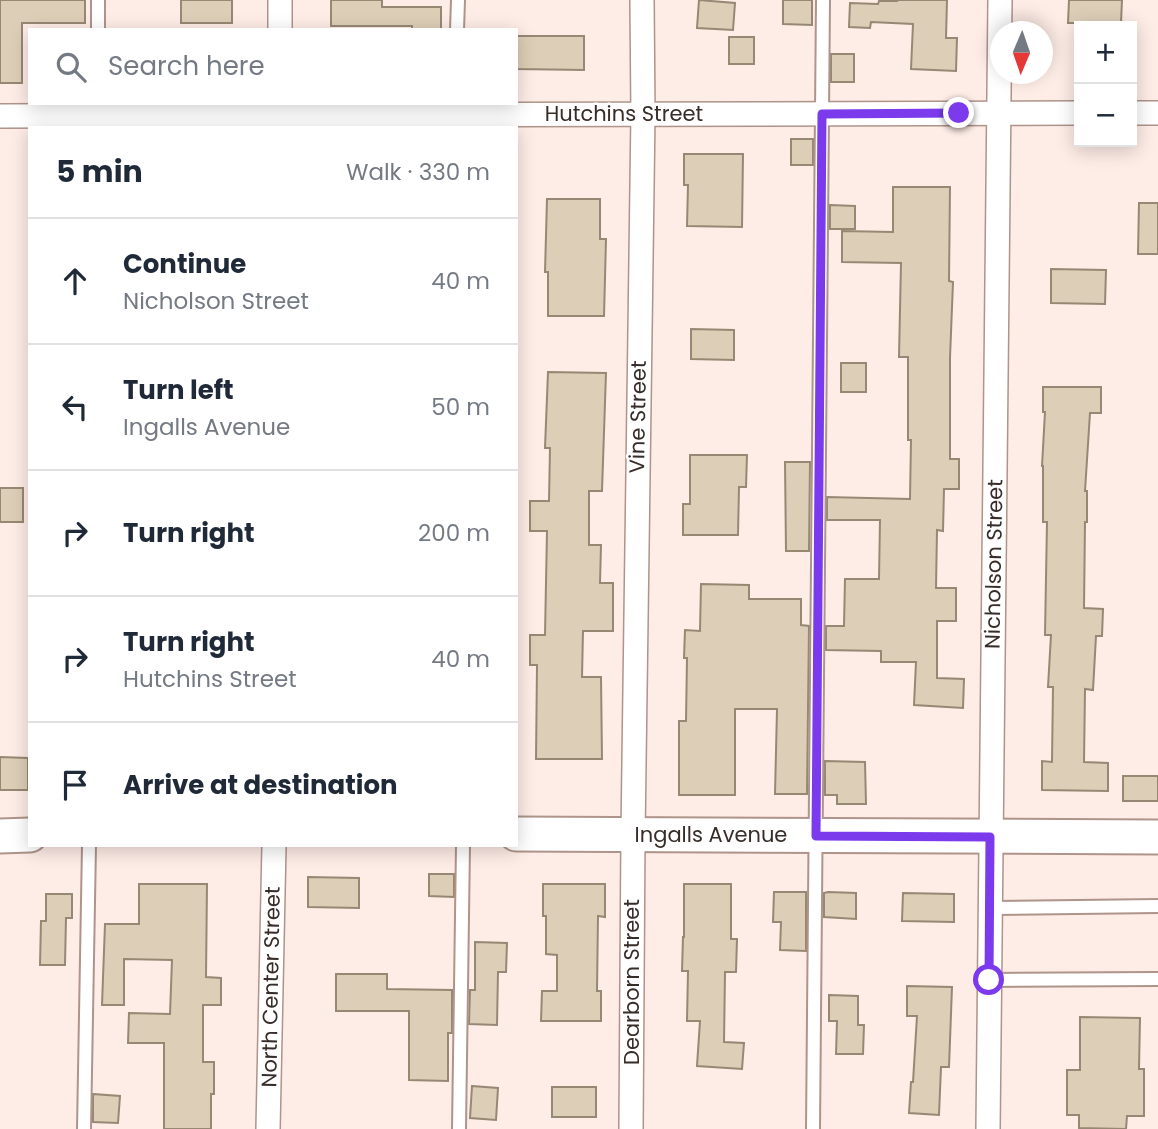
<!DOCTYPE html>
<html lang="en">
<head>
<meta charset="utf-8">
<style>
  :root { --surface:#fff; --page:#f6f6f7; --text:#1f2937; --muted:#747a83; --line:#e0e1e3 }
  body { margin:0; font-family:Poppins,sans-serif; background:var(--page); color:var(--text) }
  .controls { position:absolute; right:21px; top:21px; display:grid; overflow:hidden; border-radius:0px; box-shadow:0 4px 18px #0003 }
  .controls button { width:63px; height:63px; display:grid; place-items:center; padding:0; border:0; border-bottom:2px solid var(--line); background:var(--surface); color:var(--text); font:35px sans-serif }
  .compass { position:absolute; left:990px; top:21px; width:63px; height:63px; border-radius:50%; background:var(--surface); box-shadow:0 4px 18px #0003; rotate:182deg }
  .stop { position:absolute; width:21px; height:21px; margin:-16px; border:5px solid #7c3aed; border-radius:50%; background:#fff }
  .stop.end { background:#7c3aed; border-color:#fff; box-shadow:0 2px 7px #0008 }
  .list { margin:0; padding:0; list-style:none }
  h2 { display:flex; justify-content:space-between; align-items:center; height:91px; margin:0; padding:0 28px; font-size:30px }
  h2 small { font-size:23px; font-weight:400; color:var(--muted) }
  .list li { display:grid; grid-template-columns:46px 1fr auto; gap:21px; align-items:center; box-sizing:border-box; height:126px; padding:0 28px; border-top:2px solid var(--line) }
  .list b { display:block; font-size:26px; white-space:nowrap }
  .list p { margin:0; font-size:23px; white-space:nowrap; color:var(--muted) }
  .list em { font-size:23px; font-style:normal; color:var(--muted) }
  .icon { flex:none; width:38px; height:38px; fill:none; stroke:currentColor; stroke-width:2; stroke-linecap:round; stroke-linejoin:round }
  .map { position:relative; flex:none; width:1158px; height:1129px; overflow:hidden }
  .search { position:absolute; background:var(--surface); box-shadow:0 4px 18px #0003; left:28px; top:28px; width:490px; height:77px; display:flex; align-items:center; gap:18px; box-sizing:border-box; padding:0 24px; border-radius:0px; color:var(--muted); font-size:26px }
  .panel { position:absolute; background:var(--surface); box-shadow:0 4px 18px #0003; left:28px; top:126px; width:490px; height:721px; border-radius:0px }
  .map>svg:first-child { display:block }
  .building { fill:#ddceb7; stroke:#968873; stroke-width:2 }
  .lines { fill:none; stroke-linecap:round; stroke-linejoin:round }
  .lane-casing { stroke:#ae948a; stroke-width:16 }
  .street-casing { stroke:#ae948a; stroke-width:26 }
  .secondary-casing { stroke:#ae948a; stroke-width:37 }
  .lane { stroke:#fff; stroke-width:12 }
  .street { stroke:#fff; stroke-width:23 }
  .secondary { stroke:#fff; stroke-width:33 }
  .route { stroke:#7c3aed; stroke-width:9 }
  .labels { text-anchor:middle; stroke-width:5; stroke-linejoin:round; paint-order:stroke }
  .street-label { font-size:21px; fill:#362c28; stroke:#fefefe }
</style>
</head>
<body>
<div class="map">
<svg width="1158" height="1129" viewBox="0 0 1158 1129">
  <rect width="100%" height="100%" fill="#feece6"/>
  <g class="building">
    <path d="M 0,0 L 85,0 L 85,23 L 22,23 L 22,83 L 0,83 Z"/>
    <rect x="181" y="0" width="51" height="23"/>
    <path d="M 331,0 L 382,0 L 382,7 L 441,7 L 441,30 L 412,30 L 412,26 L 331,26 Z"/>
    <path d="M 699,0 L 735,3 L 733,30 L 697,28 Z"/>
    <path d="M 783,0 L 812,0 L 812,25 L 783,24 Z"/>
    <path d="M 897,0 L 947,0 L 946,38 L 957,38 L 956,71 L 911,69 L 913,24 L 871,22 L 870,28 L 849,27 L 850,3 L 878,4 L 879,1 L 897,1 Z"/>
    <path d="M 1069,0 L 1122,0 L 1121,23 L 1068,23 Z"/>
    <path d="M 516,36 L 584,36 L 584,70 L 516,69 Z"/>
    <rect x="729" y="37" width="25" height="27"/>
    <rect x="831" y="54" width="23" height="28"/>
    <rect x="791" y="139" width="22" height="26"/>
    <path d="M 684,154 L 743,154 L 742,227 L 687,226 L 688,185 L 684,185 Z"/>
    <path d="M 893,187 L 950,187 L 949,281 L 953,282 L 950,358 L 950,459 L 959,459 L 959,489 L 944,489 L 943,531 L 937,530 L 936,588 L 956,588 L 956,621 L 937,621 L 937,678 L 964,679 L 963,708 L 914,705 L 916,662 L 881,662 L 881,651 L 826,650 L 826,626 L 844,626 L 845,579 L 879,579 L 880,520 L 827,520 L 827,497 L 910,499 L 911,440 L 908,440 L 908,357 L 899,357 L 901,263 L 842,262 L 842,231 L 893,232 Z"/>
    <path d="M 547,199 L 600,199 L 600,239 L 606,239 L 604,316 L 548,316 L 548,272 L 545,272 Z"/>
    <path d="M 1139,203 L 1158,203 L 1158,254 L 1138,254 Z"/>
    <path d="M 830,205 L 855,206 L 855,229 L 830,229 Z"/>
    <path d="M 1051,269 L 1106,270 L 1105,304 L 1051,303 Z"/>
    <path d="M 691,329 L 734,330 L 734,360 L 691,359 Z"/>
    <rect x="841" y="363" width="25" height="29"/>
    <path d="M 548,372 L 606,373 L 602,491 L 589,491 L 589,545 L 601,545 L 600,583 L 613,583 L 613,631 L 583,631 L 582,677 L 601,677 L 602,759 L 536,759 L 537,665 L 530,665 L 530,635 L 545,635 L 547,531 L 530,531 L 530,501 L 549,501 L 550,448 L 545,448 Z"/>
    <path d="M 1043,387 L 1101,387 L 1101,413 L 1090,413 L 1085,491 L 1087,491 L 1087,522 L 1085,522 L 1084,608 L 1103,609 L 1102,636 L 1096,636 L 1093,690 L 1085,689 L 1084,762 L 1108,763 L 1108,791 L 1042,790 L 1042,761 L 1052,762 L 1053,687 L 1048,687 L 1051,635 L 1045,635 L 1047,522 L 1043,522 L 1043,466 L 1042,466 L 1045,412 L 1043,412 Z"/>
    <path d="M 690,455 L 747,455 L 746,487 L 739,487 L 738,535 L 683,535 L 683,504 L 690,504 Z"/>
    <path d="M 785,462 L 810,462 L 809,551 L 786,551 Z"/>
    <rect x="0" y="488" width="23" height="34"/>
    <path d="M 701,584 L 749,585 L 749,599 L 801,599 L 801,625 L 809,626 L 807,794 L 775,794 L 777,709 L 735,709 L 735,795 L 679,795 L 679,721 L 686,721 L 687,658 L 684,658 L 685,630 L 700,631 Z"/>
    <path d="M 0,757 L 28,758 L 28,790 L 0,790 Z"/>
    <path d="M 825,761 L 865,762 L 866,804 L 837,804 L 837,795 L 825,795 Z"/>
    <rect x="1123" y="776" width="35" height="25"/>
    <path d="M 429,874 L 454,874 L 454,897 L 429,896 Z"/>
    <path d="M 308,877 L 359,878 L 359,908 L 308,907 Z"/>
    <path d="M 139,884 L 207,884 L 206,977 L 221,978 L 221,1005 L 203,1005 L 203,1062 L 214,1062 L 214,1094 L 211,1094 L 211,1129 L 164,1129 L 164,1043 L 128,1043 L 129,1013 L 170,1014 L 172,960 L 124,959 L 124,1005 L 102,1005 L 105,924 L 139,924 Z"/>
    <path d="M 543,884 L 605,884 L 605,917 L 598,916 L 597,991 L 601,991 L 601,1021 L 541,1021 L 542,991 L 557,991 L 557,955 L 546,954 L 546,916 L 543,916 Z"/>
    <path d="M 684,884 L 731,884 L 731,939 L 737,939 L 736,972 L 725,972 L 724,1042 L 744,1043 L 742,1069 L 697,1066 L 700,1021 L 687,1021 L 688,971 L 682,971 L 683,937 L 684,937 Z"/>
    <path d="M 774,892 L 806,892 L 806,951 L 780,950 L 781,922 L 773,922 Z"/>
    <path d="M 828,892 L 856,893 L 856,919 L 824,917 L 824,893 Z"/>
    <path d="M 903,893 L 954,894 L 954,922 L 902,921 Z"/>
    <path d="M 46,894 L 72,894 L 72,918 L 66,918 L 65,965 L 40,965 L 41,921 L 46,921 Z"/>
    <path d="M 475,942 L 507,943 L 506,972 L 498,972 L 497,1025 L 469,1024 L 470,990 L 475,990 Z"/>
    <path d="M 336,974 L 387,974 L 387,989 L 452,990 L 452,1033 L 448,1033 L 448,1081 L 409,1080 L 409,1011 L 336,1011 Z"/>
    <path d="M 907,986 L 952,987 L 949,1067 L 941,1067 L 939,1115 L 909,1113 L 911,1082 L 913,1082 L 917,1016 L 907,1016 Z"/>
    <path d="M 829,995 L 858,996 L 858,1025 L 864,1025 L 863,1054 L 836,1054 L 837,1021 L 829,1021 Z"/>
    <path d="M 1080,1017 L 1140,1018 L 1139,1069 L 1144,1069 L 1144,1116 L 1127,1116 L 1126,1129 L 1079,1128 L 1079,1115 L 1067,1115 L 1067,1070 L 1080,1070 Z"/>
    <path d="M 472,1086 L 498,1088 L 496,1120 L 470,1118 Z"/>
    <rect x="552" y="1087" width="44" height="30"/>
    <path d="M 93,1094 L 120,1096 L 118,1123 L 93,1122 Z"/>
  </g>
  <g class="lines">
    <defs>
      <g id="lane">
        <path d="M 98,30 L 98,0"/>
        <path d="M 457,30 L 458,0"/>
        <path d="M 97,128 L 97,103"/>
        <path d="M 457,128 L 457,103"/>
        <path d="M 990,908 L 1158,906"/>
        <path d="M 989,980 L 1158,979"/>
        <path d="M 84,1129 L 89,845"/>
        <path d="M 459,1129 L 463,845"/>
        <path d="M 813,1129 L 823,0"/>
      </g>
      <g id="street">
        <path d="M 280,30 L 280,0"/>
        <path d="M 1132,113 L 1158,113"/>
        <path d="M 0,116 L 1079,113"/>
        <path d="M 268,1129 L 274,845"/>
        <path d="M 631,1129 L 633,835 L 643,114 L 642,0"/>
        <path d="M 988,1129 L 1000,0"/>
      </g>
      <g id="secondary">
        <path d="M 516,834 L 1158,837"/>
        <path d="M 0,836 L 30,835"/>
      </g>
    </defs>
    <use href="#lane" class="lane-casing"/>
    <use href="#street" class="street-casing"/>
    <use href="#secondary" class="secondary-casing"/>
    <use href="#lane" class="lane"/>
    <use href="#street" class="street"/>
    <use href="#secondary" class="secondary"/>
  </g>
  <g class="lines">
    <path class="route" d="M 959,113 L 822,114 L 816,836 L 990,837 L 989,980"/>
  </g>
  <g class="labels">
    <g class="street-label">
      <text x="624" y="121">Hutchins Street</text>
      <text transform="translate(638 417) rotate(-89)" y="7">Vine Street</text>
      <text transform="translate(994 564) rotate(-89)" y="7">Nicholson Street</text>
      <text x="711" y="842">Ingalls Avenue</text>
      <text transform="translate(632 982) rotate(-90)" y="7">Dearborn Street</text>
      <text transform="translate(271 987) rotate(-89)" y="7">North Center Street</text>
    </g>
  </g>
</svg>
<div class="controls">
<button>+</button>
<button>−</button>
</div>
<svg class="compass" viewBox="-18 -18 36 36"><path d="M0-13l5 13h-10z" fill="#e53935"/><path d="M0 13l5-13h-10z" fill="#747a83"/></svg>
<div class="stop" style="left:989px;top:980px"></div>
<div class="stop end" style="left:959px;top:113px"></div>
<div class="search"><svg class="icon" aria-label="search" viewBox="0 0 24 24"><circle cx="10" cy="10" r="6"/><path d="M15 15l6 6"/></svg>Search here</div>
<section class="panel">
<h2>5 min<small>Walk · 330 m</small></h2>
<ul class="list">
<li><svg class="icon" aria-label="ahead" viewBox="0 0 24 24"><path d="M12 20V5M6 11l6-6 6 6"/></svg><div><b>Continue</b><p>Nicholson Street</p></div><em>40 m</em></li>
<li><svg class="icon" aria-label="left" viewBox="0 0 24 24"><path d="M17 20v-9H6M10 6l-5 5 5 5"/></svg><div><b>Turn left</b><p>Ingalls Avenue</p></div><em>50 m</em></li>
<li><svg class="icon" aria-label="right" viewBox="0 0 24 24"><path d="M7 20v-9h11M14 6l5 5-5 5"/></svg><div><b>Turn right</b></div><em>200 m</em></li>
<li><svg class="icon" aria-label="right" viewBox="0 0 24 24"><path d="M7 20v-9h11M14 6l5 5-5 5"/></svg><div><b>Turn right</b><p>Hutchins Street</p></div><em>40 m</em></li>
<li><svg class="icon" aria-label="arrive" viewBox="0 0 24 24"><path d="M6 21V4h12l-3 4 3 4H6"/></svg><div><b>Arrive at destination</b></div></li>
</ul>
</section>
</div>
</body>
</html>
